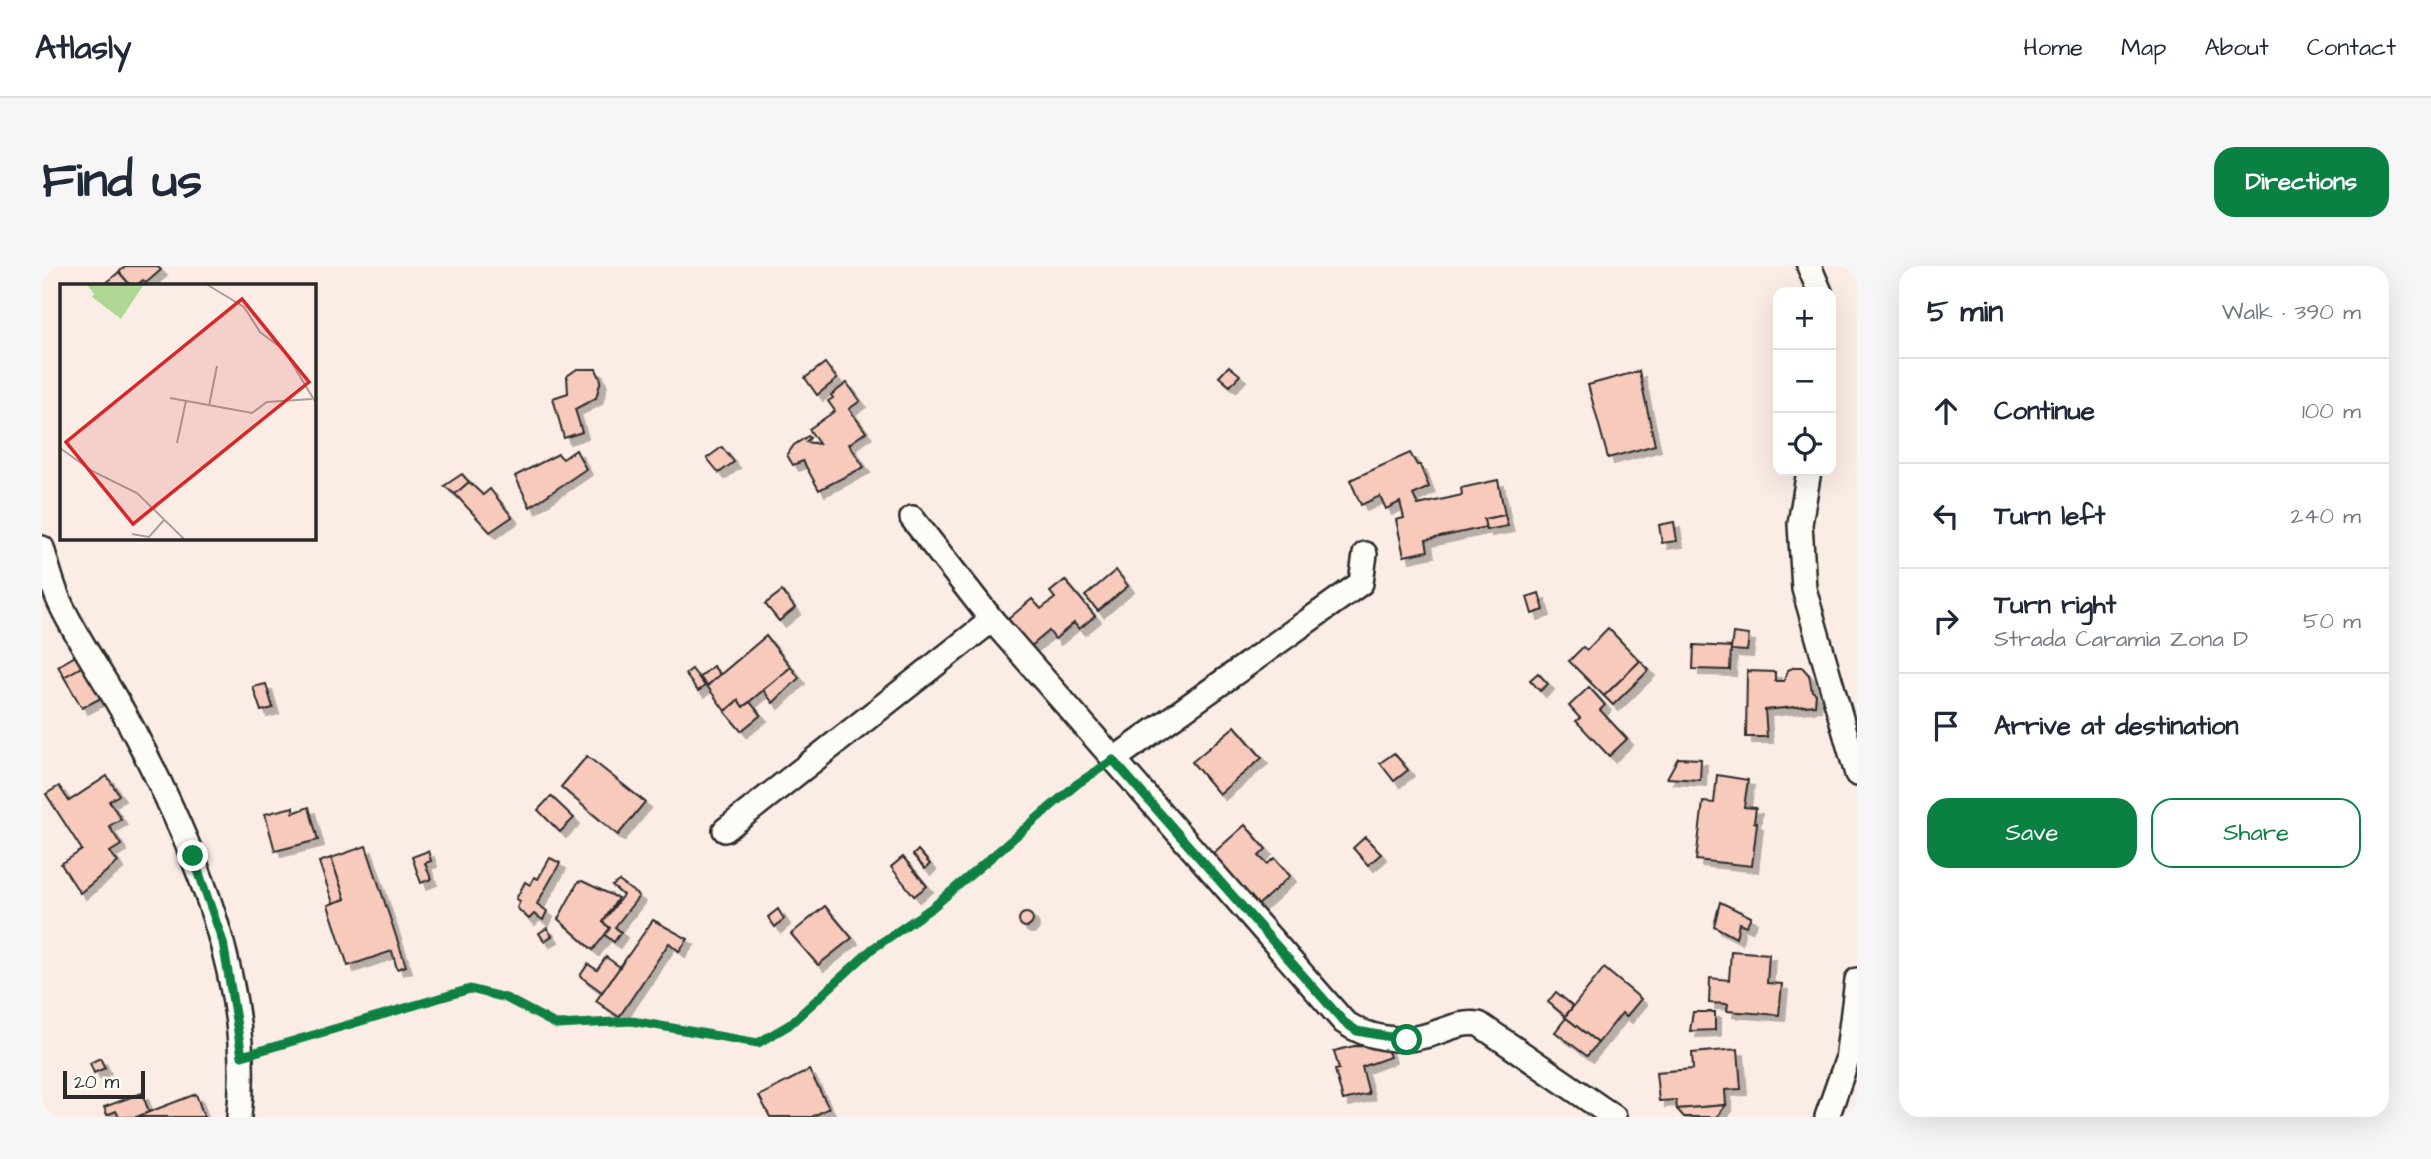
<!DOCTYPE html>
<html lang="en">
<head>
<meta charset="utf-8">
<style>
  :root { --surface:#fff; --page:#f6f6f7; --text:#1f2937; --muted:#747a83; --line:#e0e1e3; --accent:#0b8043 }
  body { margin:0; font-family:"Architects Daughter",sans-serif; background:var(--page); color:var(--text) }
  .controls { position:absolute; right:21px; top:21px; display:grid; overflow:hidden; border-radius:14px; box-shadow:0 7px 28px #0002 }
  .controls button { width:63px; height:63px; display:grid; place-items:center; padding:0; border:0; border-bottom:2px solid var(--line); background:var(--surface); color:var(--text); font:35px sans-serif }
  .scale { position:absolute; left:21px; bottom:18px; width:82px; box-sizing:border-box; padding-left:7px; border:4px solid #2b2b2b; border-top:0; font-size:19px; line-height:24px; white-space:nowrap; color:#2b2b2b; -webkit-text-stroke:5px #fdfcf7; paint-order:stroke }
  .stop { position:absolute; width:21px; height:21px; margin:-16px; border:5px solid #0b8043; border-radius:50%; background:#fff }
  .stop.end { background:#0b8043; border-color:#fff; box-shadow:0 2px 7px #0008 }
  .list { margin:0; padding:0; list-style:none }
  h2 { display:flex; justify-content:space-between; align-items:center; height:91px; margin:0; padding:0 28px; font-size:30px }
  h2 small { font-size:23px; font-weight:400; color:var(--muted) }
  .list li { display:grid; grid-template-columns:46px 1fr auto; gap:21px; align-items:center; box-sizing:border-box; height:105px; padding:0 28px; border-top:2px solid var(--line) }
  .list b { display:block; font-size:26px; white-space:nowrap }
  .list p { margin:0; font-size:23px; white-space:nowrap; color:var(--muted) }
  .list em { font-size:23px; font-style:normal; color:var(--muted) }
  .actions { display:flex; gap:14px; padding:21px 28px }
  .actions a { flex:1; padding:16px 0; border:2px solid var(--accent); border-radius:21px; text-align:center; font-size:24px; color:var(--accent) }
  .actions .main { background:var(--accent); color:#fff }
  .icon { flex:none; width:38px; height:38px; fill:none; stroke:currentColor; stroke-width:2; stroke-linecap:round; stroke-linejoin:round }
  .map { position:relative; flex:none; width:1815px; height:851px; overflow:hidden; border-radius:21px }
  header { display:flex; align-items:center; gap:42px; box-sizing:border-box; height:98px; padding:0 35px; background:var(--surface); border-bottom:2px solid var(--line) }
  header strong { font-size:33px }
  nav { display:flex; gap:38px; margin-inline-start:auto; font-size:24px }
  .intro { display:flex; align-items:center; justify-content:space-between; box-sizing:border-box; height:168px; padding:0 42px }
  h1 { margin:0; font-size:49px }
  .button { padding:18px 32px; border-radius:21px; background:var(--accent); color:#fff; font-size:24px; font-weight:700 }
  main { display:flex; gap:42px; padding:0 42px }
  aside { flex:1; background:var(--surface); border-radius:21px; box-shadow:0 7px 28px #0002 }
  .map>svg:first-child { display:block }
  .building { fill:#f7cabb; stroke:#2b2b2b; stroke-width:2; filter:url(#shadow) }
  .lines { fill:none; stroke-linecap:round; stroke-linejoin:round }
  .street-casing { stroke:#2b2b2b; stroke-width:28 }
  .path { stroke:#2b2b2b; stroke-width:4.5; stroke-dasharray:2 5; stroke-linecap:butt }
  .street { stroke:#fdfcf7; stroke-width:23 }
  .route { stroke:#0b8043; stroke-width:9 }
  .inset-road { fill:none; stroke:#a89f9b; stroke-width:2 }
  .view { fill:#d62828; fill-opacity:0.15; stroke:#d62828; stroke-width:3.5 }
  .inset-edge { fill:none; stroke:#2b2b2b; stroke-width:3.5 }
</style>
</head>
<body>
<header>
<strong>Atlasly</strong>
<nav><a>Home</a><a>Map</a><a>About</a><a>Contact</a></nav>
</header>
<div class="intro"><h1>Find us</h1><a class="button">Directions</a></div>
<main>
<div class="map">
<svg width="1815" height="851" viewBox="0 0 1815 851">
  <defs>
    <filter id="shadow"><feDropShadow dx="6" dy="6" stdDeviation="0" flood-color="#0004"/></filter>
  </defs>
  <rect width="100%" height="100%" fill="#fbede5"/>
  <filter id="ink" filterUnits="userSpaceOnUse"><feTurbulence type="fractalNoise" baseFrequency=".0143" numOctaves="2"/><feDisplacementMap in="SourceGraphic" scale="14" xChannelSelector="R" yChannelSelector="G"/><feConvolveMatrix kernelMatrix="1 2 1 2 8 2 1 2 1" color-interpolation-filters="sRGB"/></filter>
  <g filter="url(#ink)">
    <g class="building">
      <path d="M 84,0 L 115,0 L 119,4 L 104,17 L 101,14 L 95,19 L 88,19 L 77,6 Z"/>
      <path d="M 77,6 L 88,19 L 62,19 Z"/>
      <path d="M 783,97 L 795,113 L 775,129 L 763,112 Z"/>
      <path d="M 1187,100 L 1198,109 L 1188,120 L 1177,111 Z"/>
      <path d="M 535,103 L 554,103 L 559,114 L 554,132 L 533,143 L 540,166 L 522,172 L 511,132 L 526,127 L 525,110 Z"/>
      <path d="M 1597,105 L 1613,179 L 1566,192 L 1546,119 Z"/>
      <path d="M 805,117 L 818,135 L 807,143 L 824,166 L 807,178 L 822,201 L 777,224 L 761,195 L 751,199 L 745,189 L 752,179 L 766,170 L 768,172 L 764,176 L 777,178 L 767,163 L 793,145 L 786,135 L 791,132 L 789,129 Z"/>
      <path d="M 680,181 L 692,196 L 677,207 L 665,192 Z"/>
      <path d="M 534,184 L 544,203 L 488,241 L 473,210 L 516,188 L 521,193 Z"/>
      <path d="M 1368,187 L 1375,199 L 1378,199 L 1387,221 L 1371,229 L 1376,239 L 1420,229 L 1419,222 L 1456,214 L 1463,249 L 1442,253 L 1444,261 L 1384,274 L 1386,285 L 1362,290 L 1354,254 L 1362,252 L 1358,236 L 1344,243 L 1338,230 L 1319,239 L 1308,214 Z"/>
      <path d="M 420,208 L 427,216 L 413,228 L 402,220 Z"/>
      <path d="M 427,216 L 441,229 L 448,223 L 470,251 L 448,266 L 413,228 Z"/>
      <path d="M 1463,249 L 1466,260 L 1444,264 L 1442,253 Z"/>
      <path d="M 1632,256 L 1635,275 L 1620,277 L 1617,259 Z"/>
      <path d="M 1074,304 L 1086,320 L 1056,345 L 1043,330 Z"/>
      <path d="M 1023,314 L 1053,350 L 1037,363 L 1032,357 L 1013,373 L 1007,365 L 988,381 L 965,354 L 990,333 L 999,343 L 1013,332 L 1008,326 Z"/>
      <path d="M 740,325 L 753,342 L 737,355 L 723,338 Z"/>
      <path d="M 1497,327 L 1502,344 L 1490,348 L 1485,331 Z"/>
      <path d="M 1566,362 L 1598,395 L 1562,430 L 1527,395 L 1541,381 L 1545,384 Z"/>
      <path d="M 1691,367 L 1707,369 L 1705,385 L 1689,384 Z"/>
      <path d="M 724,370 L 749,401 L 701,441 L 696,434 L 683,445 L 665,420 Z"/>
      <path d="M 1652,379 L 1689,381 L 1688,404 L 1651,403 Z"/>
      <path d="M 37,388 L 43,399 L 22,411 L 16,400 Z"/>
      <path d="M 1598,395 L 1607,404 L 1571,439 L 1562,430 Z"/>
      <path d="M 43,399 L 61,431 L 40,442 L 22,411 Z"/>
      <path d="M 671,400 L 678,408 L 665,420 L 658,411 Z"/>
      <path d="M 749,401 L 757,412 L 731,437 L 721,424 Z"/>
      <path d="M 1753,401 L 1760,401 L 1767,409 L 1770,425 L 1774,428 L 1773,439 L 1723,444 L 1725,471 L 1704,471 L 1705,405 L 1733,406 L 1733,415 L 1742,415 L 1746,404 Z"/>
      <path d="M 650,403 L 663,420 L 656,425 L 643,408 Z"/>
      <path d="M 1496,407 L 1506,418 L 1498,425 L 1488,414 Z"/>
      <path d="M 224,418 L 231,442 L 219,445 L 211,421 Z"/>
      <path d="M 1547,421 L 1563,439 L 1558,444 L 1585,473 L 1567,490 L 1534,455 L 1538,452 L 1527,440 Z"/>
      <path d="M 696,434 L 701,441 L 708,436 L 719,449 L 699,465 L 683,446 Z"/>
      <path d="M 1193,460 L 1220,492 L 1177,528 L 1150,496 Z"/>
      <path d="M 1352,487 L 1366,504 L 1352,515 L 1338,497 Z"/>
      <path d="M 545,490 L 603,536 L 576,569 L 519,521 Z"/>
      <path d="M 1636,492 L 1659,493 L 1658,514 L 1625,512 Z"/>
      <path d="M 1675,509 L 1706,514 L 1702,541 L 1714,542 L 1712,556 L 1715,557 L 1710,600 L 1654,594 L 1661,536 L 1672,537 Z"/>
      <path d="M 65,510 L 77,529 L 67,535 L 79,553 L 67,560 L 79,579 L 68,586 L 76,596 L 38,627 L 19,598 L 40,584 L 4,528 L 17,520 L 27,535 Z"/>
      <path d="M 509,530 L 532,552 L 518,566 L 496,544 Z"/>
      <path d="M 251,541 L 251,547 L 267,541 L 276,574 L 233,585 L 223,548 Z"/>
      <path d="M 1203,559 L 1224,583 L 1217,590 L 1225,598 L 1233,592 L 1248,610 L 1214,641 L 1168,590 Z"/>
      <path d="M 1323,571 L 1339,588 L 1326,599 L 1311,582 Z"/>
      <path d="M 324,580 L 364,700 L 355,703 L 350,685 L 306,700 L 286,639 L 303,633 L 289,592 Z"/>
      <path d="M 876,584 L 888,598 L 883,603 L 871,589 Z"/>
      <path d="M 386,585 L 389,595 L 383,597 L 389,613 L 379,617 L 370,591 Z"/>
      <path d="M 861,591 L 885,620 L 872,630 L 849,601 Z"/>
      <path d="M 289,592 L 303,633 L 291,637 L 277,596 Z"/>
      <path d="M 508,592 L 518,597 L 495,638 L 505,645 L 501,654 L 492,648 L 487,653 L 475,642 L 478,635 L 474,633 L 483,616 L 488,619 L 492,611 L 496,613 Z"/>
      <path d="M 540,615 L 576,632 L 561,656 L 568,662 L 551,684 L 516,653 L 536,616 Z"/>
      <path d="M 577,615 L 597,630 L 573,661 L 579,666 L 572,676 L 563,669 L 568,662 L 561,656 L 581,629 L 570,620 Z"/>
      <path d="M 1678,636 L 1709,651 L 1704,660 L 1697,657 L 1694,672 L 1672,660 Z"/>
      <path d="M 783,640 L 810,672 L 776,699 L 749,668 Z"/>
      <path d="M 736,643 L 742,653 L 733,661 L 726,651 Z"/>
      <circle cx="984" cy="654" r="7"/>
      <path d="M 611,654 L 646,673 L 637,685 L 627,677 L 577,751 L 554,735 Z"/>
      <path d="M 505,662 L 510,670 L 502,675 L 497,667 Z"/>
      <path d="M 1689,685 L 1727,688 L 1725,717 L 1740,718 L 1737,749 L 1685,745 L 1686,738 L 1667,737 L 1668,712 L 1687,714 Z"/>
      <path d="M 564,691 L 578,701 L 560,726 L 538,710 L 546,698 L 555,704 Z"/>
      <path d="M 1562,702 L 1599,733 L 1584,751 L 1580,747 L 1556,777 L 1523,751 Z"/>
      <path d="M 1514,726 L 1531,740 L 1523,750 L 1506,736 Z"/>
      <path d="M 1651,746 L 1673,746 L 1673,764 L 1648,765 Z"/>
      <path d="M 1524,752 L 1556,777 L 1545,790 L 1513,766 Z"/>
      <path d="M 1312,780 L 1344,781 L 1348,791 L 1320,801 L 1327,828 L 1301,834 L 1293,804 L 1297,803 L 1292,785 Z"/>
      <path d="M 1696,783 L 1699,823 L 1683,824 L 1684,839 L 1635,843 L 1634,834 L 1617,835 L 1614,806 L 1651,803 L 1650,787 Z"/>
      <path d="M 58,792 L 63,802 L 52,807 L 48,797 Z"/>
      <path d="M 767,804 L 787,842 L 770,851 L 728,851 L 717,830 Z"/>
      <path d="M 100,827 L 107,846 L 95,851 L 77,851 L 74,845 L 65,849 L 62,841 Z"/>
      <path d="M 154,828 L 162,851 L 95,851 L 107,846 Z"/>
      <path d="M 1684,839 L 1675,851 L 1642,851 L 1635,843 Z"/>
    </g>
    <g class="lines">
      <defs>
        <g id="street">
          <path d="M 1767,0 L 1778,26"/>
          <path d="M 1767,205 L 1758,258 L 1762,323 L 1815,508"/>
          <path d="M 870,252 L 950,354 L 1302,756 C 1325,772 1357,777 1383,770 C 1403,765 1417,755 1437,758 L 1572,851"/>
          <path d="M 0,282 C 6,302 11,324 21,343 C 41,383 69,422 90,462 C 151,578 212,718 197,851"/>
          <path d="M 1071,494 L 1319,317 L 1323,288"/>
          <path d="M 683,564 L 950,354"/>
          <path d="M 1785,851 L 1805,794 L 1815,714"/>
        </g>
      </defs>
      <use href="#street" class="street-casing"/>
      <path class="path" d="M 222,784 L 428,723 L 465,732 L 515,759 L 590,755 L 716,777 L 747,759 L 830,683 L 891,641 L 1035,518 L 1053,506"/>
      <use href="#street" class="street"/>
    </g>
  </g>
  <g class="lines" filter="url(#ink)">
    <path class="route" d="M 151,590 L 181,676 L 200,790 L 428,723 L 464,732 L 515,759 L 590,755 L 716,777 L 747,759 L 830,683 L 891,641 L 1035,518 L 1071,494 L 1302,756 L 1315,765 L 1365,774"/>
  </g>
  <g transform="translate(18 18)">
    <rect width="256" height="256" fill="#fbede5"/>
    <path d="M 84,0 L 61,35 L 32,13 L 34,10 L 27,1 Z" fill="#b0d895"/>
    <path class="inset-road" d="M 146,0 L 184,23 L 200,48 L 224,66 L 256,119M 110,114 L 192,129 L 207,118 L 252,115M 149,122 L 157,82M 117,159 L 126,117M 0,164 L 32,187 L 77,209 L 124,255M 72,250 L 89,253 L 104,236"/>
    <path class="view" d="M 182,15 L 249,98 L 73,240 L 6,158 Z"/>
    <rect width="256" height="256" class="inset-edge"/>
  </g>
</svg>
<div class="controls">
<button>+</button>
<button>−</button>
<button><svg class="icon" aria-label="locate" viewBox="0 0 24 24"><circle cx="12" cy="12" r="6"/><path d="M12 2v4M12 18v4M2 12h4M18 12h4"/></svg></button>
</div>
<div class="scale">20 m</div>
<div class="stop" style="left:1365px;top:774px"></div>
<div class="stop end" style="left:151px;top:590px"></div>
</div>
<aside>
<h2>5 min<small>Walk · 390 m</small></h2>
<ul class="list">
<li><svg class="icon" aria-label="ahead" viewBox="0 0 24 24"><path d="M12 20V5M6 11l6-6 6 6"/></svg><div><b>Continue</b></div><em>100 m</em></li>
<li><svg class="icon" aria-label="left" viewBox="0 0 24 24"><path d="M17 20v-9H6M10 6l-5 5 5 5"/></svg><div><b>Turn left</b></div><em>240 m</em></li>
<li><svg class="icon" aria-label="right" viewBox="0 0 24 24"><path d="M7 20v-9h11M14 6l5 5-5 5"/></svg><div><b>Turn right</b><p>Strada Caramia Zona D</p></div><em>50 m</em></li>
<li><svg class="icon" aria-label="arrive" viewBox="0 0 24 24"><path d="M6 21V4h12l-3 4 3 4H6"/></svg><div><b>Arrive at destination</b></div></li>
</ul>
<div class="actions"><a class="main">Save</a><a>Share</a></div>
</aside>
</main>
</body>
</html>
